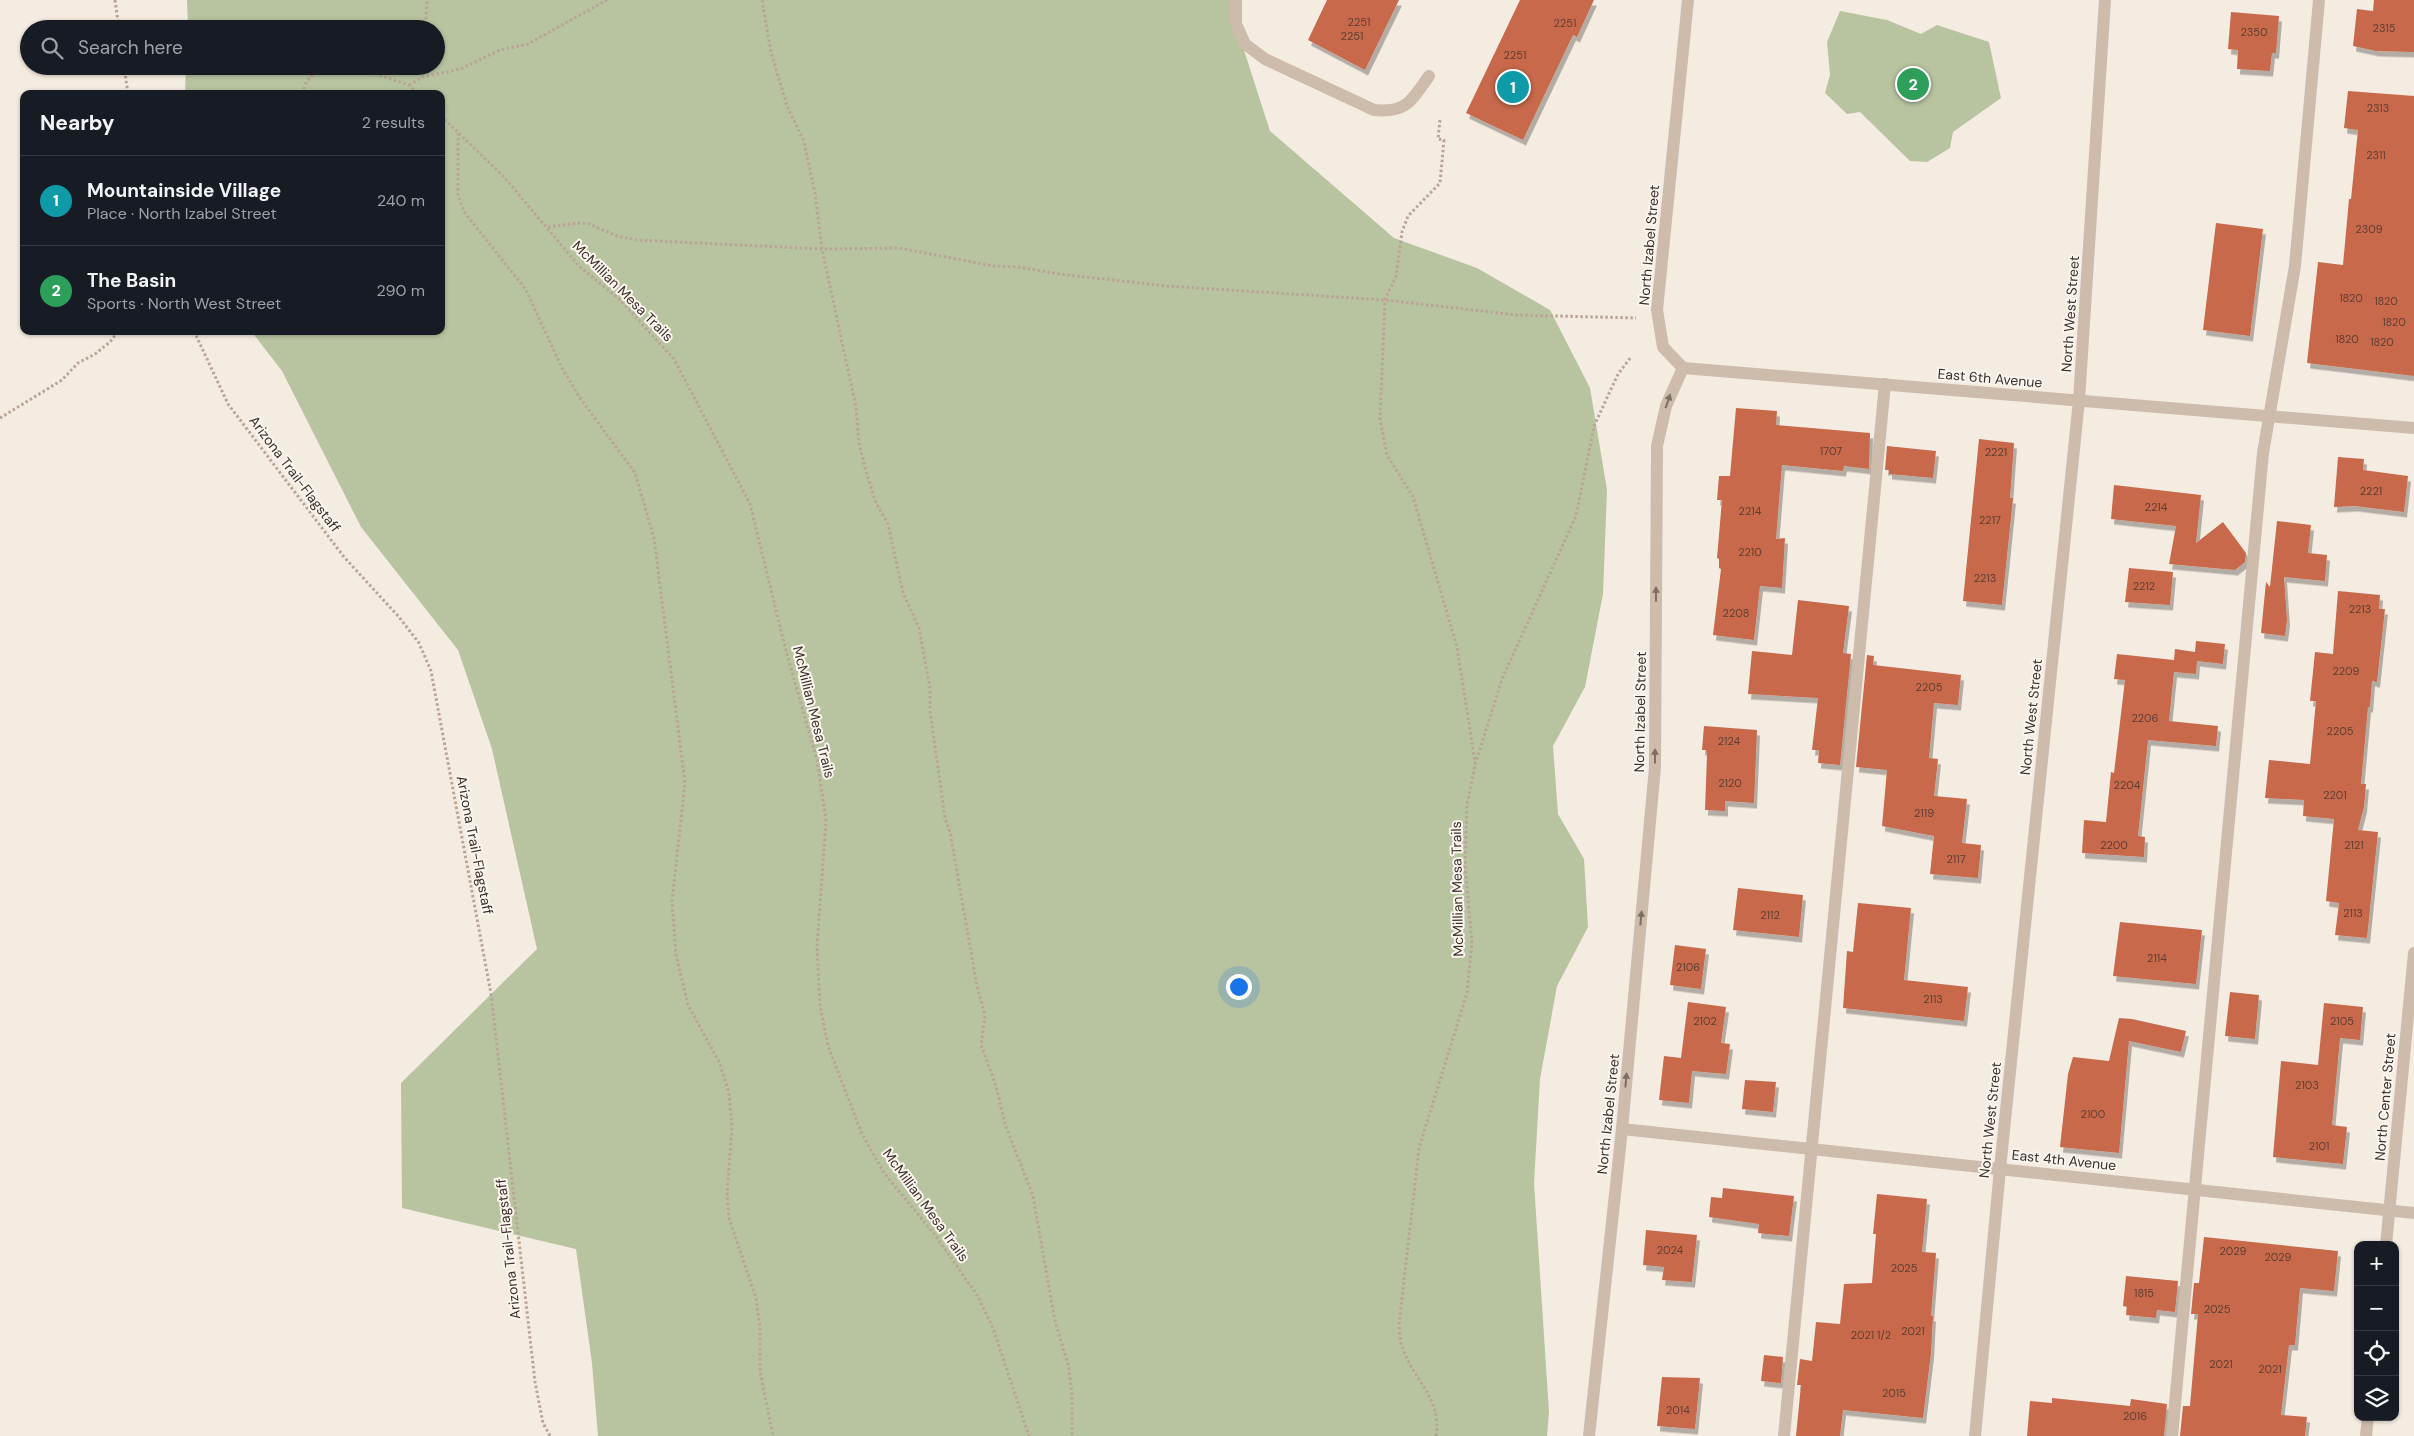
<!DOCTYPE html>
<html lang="en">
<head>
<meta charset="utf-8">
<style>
  :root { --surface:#171b24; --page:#20242c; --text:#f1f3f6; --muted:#9ea1a6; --line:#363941; --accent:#92aeb2 }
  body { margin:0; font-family:"DM Sans",sans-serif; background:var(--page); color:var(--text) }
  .controls { position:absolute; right:15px; bottom:15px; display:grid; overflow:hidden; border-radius:10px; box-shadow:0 1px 4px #0004 }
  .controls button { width:45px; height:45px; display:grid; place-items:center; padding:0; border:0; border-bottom:1px solid var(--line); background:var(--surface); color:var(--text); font:25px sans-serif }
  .you { position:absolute; left:1238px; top:986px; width:18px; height:18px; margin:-12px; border:4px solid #fff; border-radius:50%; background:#1a73e8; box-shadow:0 0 0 8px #1a73e833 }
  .badge { display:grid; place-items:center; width:32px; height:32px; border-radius:50%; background:var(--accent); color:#fff; font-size:16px; font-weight:700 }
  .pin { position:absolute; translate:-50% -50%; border:2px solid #fff; box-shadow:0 1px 5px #0006 }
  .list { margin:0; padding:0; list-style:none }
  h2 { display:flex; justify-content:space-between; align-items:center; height:65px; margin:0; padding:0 20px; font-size:21px }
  h2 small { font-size:16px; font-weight:400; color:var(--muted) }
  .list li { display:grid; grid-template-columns:32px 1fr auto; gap:15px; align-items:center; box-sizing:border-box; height:90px; padding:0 20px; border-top:1px solid var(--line) }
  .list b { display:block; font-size:19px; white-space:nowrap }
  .list p { margin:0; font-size:16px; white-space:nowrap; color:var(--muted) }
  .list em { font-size:16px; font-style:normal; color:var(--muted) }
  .icon { flex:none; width:28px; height:28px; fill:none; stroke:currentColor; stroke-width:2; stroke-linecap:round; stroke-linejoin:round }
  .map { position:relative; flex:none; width:2414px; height:1436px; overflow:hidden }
  .search { position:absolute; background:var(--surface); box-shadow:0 1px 4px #0004; left:20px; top:20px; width:425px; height:55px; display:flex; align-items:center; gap:12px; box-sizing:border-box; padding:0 18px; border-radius:28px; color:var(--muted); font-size:19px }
  .panel { position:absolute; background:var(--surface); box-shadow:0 1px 4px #0004; left:20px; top:90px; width:425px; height:245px; border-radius:10px }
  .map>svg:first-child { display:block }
  .green { fill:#b8c4a0 }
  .building { fill:#c8694b; filter:url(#shadow) }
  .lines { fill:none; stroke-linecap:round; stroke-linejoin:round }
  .path { stroke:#b9a596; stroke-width:3; stroke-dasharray:2.5 2.5; stroke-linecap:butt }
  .service { stroke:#cdbbac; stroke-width:12 }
  .minor { stroke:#cdbbac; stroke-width:12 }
  .tertiary { stroke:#cdbbac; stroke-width:12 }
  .oneway { fill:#7d6f65 }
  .labels { text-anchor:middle; stroke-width:4; stroke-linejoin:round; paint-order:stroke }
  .number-label { font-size:11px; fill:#5e3e33 }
  .street-label { font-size:14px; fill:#3b302b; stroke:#fbf5ee }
</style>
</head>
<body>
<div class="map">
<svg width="2414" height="1436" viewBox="0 0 2414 1436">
  <defs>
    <filter id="shadow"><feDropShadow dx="3" dy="5.5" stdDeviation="0" flood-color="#0004"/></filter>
  </defs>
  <rect width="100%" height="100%" fill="#f4ebe1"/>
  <g class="green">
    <path d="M 187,0 L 1234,0 L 1241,41 L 1270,131 L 1394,238 L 1477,268 L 1550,310 L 1590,388 L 1607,490 L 1603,594 L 1585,687 L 1553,746 L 1558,814 L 1584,859 L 1588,927 L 1557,986 L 1540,1079 L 1534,1183 L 1549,1412 L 1547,1436 L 598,1436 L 592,1363 L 576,1249 L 402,1208 L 401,1083 L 537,949 L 492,749 L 458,650 L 361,527 L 282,371 L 251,331 L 441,331 L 441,94 L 185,94 L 186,66 L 436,66 L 436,29 L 188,29 Z"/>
    <path d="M 1840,11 L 1887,20 L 1921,34 L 1937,25 L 1989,42 L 2001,98 L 1953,132 L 1950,148 L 1927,162 L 1910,161 L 1860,112 L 1847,114 L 1825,93 L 1830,75 L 1827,42 Z"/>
  </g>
  <g class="building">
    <path d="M 1327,0 L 1399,0 L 1365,70 L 1308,40 Z"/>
    <path d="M 1520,0 L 1594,0 L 1577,37 L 1573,35 L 1523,140 L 1466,113 Z"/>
    <path d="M 2374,0 L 2414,0 L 2414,52 L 2376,51 L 2353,46 L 2357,9 L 2373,11 Z"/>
    <path d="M 2231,12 L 2279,16 L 2276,53 L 2272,53 L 2270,71 L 2237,69 L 2238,50 L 2228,49 Z"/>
    <path d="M 2348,91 L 2414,96 L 2414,376 L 2307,363 L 2318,262 L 2343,265 L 2349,199 L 2351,199 L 2358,130 L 2344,128 Z"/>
    <path d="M 2216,223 L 2263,229 L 2250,336 L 2203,330 Z"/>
    <path d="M 1736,408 L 1777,411 L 1776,425 L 1870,433 L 1869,469 L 1844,466 L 1843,471 L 1782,465 L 1776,539 L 1785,538 L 1782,588 L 1760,586 L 1754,640 L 1713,635 L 1721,569 L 1719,568 L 1719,559 L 1717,558 L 1722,500 L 1717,500 L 1719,476 L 1730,476 Z"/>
    <path d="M 1979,439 L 2014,443 L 2010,498 L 2013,498 L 2002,605 L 1963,601 Z"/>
    <path d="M 1887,446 L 1936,451 L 1933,478 L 1889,474 L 1889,470 L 1885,470 Z"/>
    <path d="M 2338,457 L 2364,459 L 2363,470 L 2408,476 L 2404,512 L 2355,506 L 2334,507 Z"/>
    <path d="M 2114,485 L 2201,495 L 2196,543 L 2223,522 L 2246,553 L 2245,562 L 2235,570 L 2169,564 L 2176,526 L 2111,519 Z"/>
    <path d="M 2277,521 L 2311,525 L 2308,553 L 2327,555 L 2325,581 L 2284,577 L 2287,620 L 2285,636 L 2261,633 L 2266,582 L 2270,587 Z"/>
    <path d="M 2129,568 L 2173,572 L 2170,605 L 2125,602 Z"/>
    <path d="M 2338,591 L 2380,595 L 2379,609 L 2385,609 L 2377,682 L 2372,681 L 2370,707 L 2368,707 L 2361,784 L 2366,784 L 2364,807 L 2358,830 L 2378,832 L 2367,938 L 2335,935 L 2339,903 L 2326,901 L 2334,819 L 2303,816 L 2304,800 L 2265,798 L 2269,760 L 2310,764 L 2316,701 L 2310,701 L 2315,652 L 2333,654 Z"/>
    <path d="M 1798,600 L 1849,606 L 1843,653 L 1851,654 L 1840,765 L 1818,763 L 1819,750 L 1812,750 L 1818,698 L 1748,694 L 1752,651 L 1792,655 Z"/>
    <path d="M 2196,641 L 2225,644 L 2223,664 L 2197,661 L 2196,674 L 2174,672 L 2169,721 L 2218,726 L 2216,746 L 2148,740 L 2138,836 L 2145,837 L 2144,857 L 2082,853 L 2084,820 L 2106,822 L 2111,772 L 2114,773 L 2125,680 L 2114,679 L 2117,654 L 2174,660 L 2175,649 L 2195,652 Z"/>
    <path d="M 1867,655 L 1874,656 L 1873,665 L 1961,675 L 1958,705 L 1934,703 L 1929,758 L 1938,759 L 1934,796 L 1967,799 L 1962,843 L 1981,845 L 1978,878 L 1930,874 L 1934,836 L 1882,826 L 1887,770 L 1856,767 Z"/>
    <path d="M 1704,726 L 1757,730 L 1754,803 L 1725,801 L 1725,811 L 1705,810 L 1707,755 L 1706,750 L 1702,750 Z"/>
    <path d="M 1738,888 L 1803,895 L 1799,937 L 1733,930 Z"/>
    <path d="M 1858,903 L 1911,908 L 1904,980 L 1968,987 L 1964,1021 L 1843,1008 L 1847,951 L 1853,952 Z"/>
    <path d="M 2120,922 L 2202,930 L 2196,984 L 2113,976 Z"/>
    <path d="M 1675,945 L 1706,949 L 1701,989 L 1670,985 Z"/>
    <path d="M 2230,992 L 2259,995 L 2255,1039 L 2225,1036 Z"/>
    <path d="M 1688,1002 L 1726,1007 L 1721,1043 L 1730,1044 L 1726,1074 L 1692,1071 L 1689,1103 L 1659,1100 L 1664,1056 L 1681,1058 Z"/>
    <path d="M 2324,1003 L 2363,1007 L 2360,1040 L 2340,1038 L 2332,1125 L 2347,1127 L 2343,1164 L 2273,1157 L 2281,1061 L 2318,1065 Z"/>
    <path d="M 2119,1018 L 2132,1019 L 2186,1031 L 2181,1052 L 2129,1041 L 2119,1153 L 2060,1147 L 2068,1074 L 2073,1057 L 2109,1061 Z"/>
    <path d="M 1745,1080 L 1776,1082 L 1773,1112 L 1742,1109 Z"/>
    <path d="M 1723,1188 L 1794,1196 L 1789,1236 L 1758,1233 L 1759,1224 L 1709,1217 L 1711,1197 L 1722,1198 Z"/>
    <path d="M 1877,1194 L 1927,1199 L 1922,1252 L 1936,1253 L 1931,1316 L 1933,1316 L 1931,1353 L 1923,1418 L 1843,1410 L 1840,1436 L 1796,1436 L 1801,1385 L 1797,1385 L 1800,1359 L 1812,1361 L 1816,1322 L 1840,1324 L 1844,1284 L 1872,1283 L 1876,1234 L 1873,1234 Z"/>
    <path d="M 1646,1230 L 1697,1235 L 1692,1282 L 1662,1280 L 1664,1267 L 1643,1265 Z"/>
    <path d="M 2204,1237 L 2338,1251 L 2334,1291 L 2300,1288 L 2295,1345 L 2289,1345 L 2281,1415 L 2307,1417 L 2305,1436 L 2180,1436 L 2183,1406 L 2190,1406 L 2198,1314 L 2191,1314 L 2194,1283 L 2199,1283 Z"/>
    <path d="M 2126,1276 L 2178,1281 L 2175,1312 L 2157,1310 L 2156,1318 L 2126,1315 L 2127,1307 L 2123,1306 Z"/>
    <path d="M 1764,1355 L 1783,1357 L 1781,1383 L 1761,1381 Z"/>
    <path d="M 1662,1377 L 1700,1378 L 1695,1429 L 1657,1426 Z"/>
    <path d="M 2052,1398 L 2130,1406 L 2131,1399 L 2167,1404 L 2164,1436 L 2027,1436 L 2030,1401 L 2052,1403 Z"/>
  </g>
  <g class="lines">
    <g class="path">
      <path d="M 115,0 L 119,29"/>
      <path d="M 762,0 L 771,52 L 787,106 L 804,142 L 815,193 L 822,249 L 856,407 L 859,444 L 866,471 L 876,503 L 888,524 L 903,593 L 919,628 L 930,688 L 930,711 L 945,818 L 950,832 L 977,986 L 985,1015 L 981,1045 L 996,1086 L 1005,1124 L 1033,1196 L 1055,1321 L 1069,1368 L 1072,1395 L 1072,1436"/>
      <path d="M 425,29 L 427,0"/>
      <path d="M 124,66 L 128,94"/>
      <path d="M 351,66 L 409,85 L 418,94"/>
      <path d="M 427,66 L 429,75"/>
      <path d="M 409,85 L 423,77 L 460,69 L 500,50 L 528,44 L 607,0"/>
      <path d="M 302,94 C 308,74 315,70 335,66"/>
      <path d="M 441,116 L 504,177 L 579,266 L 619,299 L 674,359 L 750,504 L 786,651 L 817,760 L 826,820 L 817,947 L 820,1005 L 828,1046 L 862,1134 L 884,1173 L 935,1235 L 977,1295 L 993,1328 L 1029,1436"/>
      <path d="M 1440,120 L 1438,139 L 1444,140 L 1440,183 L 1408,216 L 1402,232 L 1396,276 L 1385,300 L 1380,419 L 1387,455 L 1413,497 L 1457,647 L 1475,762"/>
      <path d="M 458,133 L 458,196 L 465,213 L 526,290 L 561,366 L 580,398 L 635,473 L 654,538 L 685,783 L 672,901 L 676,955 L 688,1005 L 719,1062 L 729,1093 L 732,1127 L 727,1195 L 729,1218 L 756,1298 L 760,1327 L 760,1371 L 773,1436"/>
      <path d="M 548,227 L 579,223 L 589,224 L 617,236 L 637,240 L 822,249 L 899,248 L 993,266 L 1018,267 L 1059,274 L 1167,286 L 1385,300 L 1517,315 L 1636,318"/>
      <path d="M 194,331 L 228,404 L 344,557 L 399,617 L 419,643 L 431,671 L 491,994 L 535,1382 L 543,1423 L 550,1436"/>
      <path d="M 0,418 L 62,380 L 78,363 L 95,354 L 110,342 L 118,331"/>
      <path d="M 1436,1436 C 1442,1398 1414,1381 1403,1349 C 1400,1342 1400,1333 1399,1325 L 1419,1148 L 1467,993 L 1472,943 L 1465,865 L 1467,805 L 1475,765 L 1502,679 L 1576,516 L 1594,426 L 1618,374 L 1631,357"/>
    </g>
    <g class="service">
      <path d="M 1236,0 L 1236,24 L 1245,44 L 1265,59 L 1374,110 C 1407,113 1411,101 1429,76"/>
      <path d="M 1784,1436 L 1885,384"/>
      <path d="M 2172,1436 L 2263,453 L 2295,266 L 2319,0"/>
    </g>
    <g class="minor">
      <path d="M 1683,368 L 2414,428"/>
      <path d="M 1683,368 L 1663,347 L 1657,310 L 1688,0"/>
      <path d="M 1622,1129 L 2414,1213"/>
      <path d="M 2386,1245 L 2414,953"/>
      <path d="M 1589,1436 L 1622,1129 L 1655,767 L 1657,446 L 1666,406 L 1683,368"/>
      <path d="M 2366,1436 L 2368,1417"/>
    </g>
    <path class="tertiary" d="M 1975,1436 L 2000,1169 L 2079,400 L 2105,0"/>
  </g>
  <defs><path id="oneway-solid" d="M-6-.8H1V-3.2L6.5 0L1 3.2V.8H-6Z" transform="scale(1.25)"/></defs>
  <g class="oneway">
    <use href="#oneway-solid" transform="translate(1668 401) rotate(-71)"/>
    <use href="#oneway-solid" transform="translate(1656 594) rotate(-90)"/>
    <use href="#oneway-solid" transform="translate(1655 756) rotate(-90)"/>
    <use href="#oneway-solid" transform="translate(1641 918) rotate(-85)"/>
    <use href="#oneway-solid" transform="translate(1626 1080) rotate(-85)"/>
  </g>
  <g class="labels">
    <g class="number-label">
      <text x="1359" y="26">2251</text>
      <text x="1565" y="27">2251</text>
      <text x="2384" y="32">2315</text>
      <text x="2254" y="36">2350</text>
      <text x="1352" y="40">2251</text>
      <text x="1515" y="59">2251</text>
      <text x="2378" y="112">2313</text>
      <text x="2376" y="159">2311</text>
      <text x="2369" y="233">2309</text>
      <text x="2351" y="302">1820</text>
      <text x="2386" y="305">1820</text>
      <text x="2394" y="326">1820</text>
      <text x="2347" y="343">1820</text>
      <text x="2382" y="346">1820</text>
      <text x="1831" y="455">1707</text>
      <text x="1996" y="456">2221</text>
      <text x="2371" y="495">2221</text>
      <text x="2156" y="511">2214</text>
      <text x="1750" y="515">2214</text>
      <text x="1990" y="524">2217</text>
      <text x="1750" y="556">2210</text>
      <text x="1985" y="582">2213</text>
      <text x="2144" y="590">2212</text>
      <text x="2360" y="613">2213</text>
      <text x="1736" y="617">2208</text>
      <text x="2346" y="675">2209</text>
      <text x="1929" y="691">2205</text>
      <text x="2145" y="722">2206</text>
      <text x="2340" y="735">2205</text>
      <text x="1729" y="745">2124</text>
      <text x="1730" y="787">2120</text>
      <text x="2127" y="789">2204</text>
      <text x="2335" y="799">2201</text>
      <text x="1924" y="817">2119</text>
      <text x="2114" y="849">2200</text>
      <text x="2354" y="849">2121</text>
      <text x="1956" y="863">2117</text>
      <text x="2353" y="917">2113</text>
      <text x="1770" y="919">2112</text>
      <text x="2157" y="962">2114</text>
      <text x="1688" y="971">2106</text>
      <text x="1933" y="1003">2113</text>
      <text x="1705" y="1025">2102</text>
      <text x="2342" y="1025">2105</text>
      <text x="2307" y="1089">2103</text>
      <text x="2093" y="1118">2100</text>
      <text x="2319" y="1150">2101</text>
      <text x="1670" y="1254">2024</text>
      <text x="2233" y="1255">2029</text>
      <text x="2278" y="1261">2029</text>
      <text x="1904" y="1272">2025</text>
      <text x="2144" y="1297">1815</text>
      <text x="2217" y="1313">2025</text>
      <text x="1913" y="1335">2021</text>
      <text x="1871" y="1339">2021 1/2</text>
      <text x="2221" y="1368">2021</text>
      <text x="2270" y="1373">2021</text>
      <text x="1894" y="1397">2015</text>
      <text x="1678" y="1414">2014</text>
      <text x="2135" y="1420">2016</text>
    </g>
    <g class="street-label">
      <text transform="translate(1649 245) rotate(-85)" y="5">North Izabel Street</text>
      <text transform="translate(623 291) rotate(45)" y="5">McMillian Mesa Trails</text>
      <text transform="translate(2070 314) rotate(-86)" y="5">North West Street</text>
      <text transform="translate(1990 378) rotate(5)" y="5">East 6th Avenue</text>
      <text transform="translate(295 474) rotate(53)" y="5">Arizona Trail-Flagstaff</text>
      <text transform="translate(814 712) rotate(76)" y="5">McMillian Mesa Trails</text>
      <text transform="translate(1640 712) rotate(-89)" y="5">North Izabel Street</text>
      <text transform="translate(2031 717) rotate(-84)" y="5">North West Street</text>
      <text transform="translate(475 845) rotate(79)" y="5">Arizona Trail-Flagstaff</text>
      <text transform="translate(1457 889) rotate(-91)" y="5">McMillian Mesa Trails</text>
      <text transform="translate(2385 1097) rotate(-85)" y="5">North Center Street</text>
      <text transform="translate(1608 1114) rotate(-84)" y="5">North Izabel Street</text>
      <text transform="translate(1990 1120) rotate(-84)" y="5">North West Street</text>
      <text transform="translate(2064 1160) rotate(6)" y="5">East 4th Avenue</text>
      <text transform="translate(926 1205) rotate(54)" y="5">McMillian Mesa Trails</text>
      <text transform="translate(508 1249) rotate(-96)" y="5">Arizona Trail-Flagstaff</text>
    </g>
  </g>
</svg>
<div class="controls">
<button>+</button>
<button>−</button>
<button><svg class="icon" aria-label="locate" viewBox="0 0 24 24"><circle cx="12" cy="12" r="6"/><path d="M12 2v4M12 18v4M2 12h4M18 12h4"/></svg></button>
<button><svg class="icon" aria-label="layers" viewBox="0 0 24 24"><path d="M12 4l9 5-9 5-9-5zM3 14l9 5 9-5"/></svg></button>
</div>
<div class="you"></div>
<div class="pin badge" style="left:1513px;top:87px;background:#0f9aa8">1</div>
<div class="pin badge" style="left:1913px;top:84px;background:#2e9e5b">2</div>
<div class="search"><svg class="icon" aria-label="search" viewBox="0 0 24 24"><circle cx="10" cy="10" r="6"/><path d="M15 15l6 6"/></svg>Search here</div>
<section class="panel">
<h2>Nearby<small>2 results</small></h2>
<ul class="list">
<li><span class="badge" style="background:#0f9aa8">1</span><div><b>Mountainside Village</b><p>Place · North Izabel Street</p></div><em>240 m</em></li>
<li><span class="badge" style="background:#2e9e5b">2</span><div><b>The Basin</b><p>Sports · North West Street</p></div><em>290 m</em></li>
</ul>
</section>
</div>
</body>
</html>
